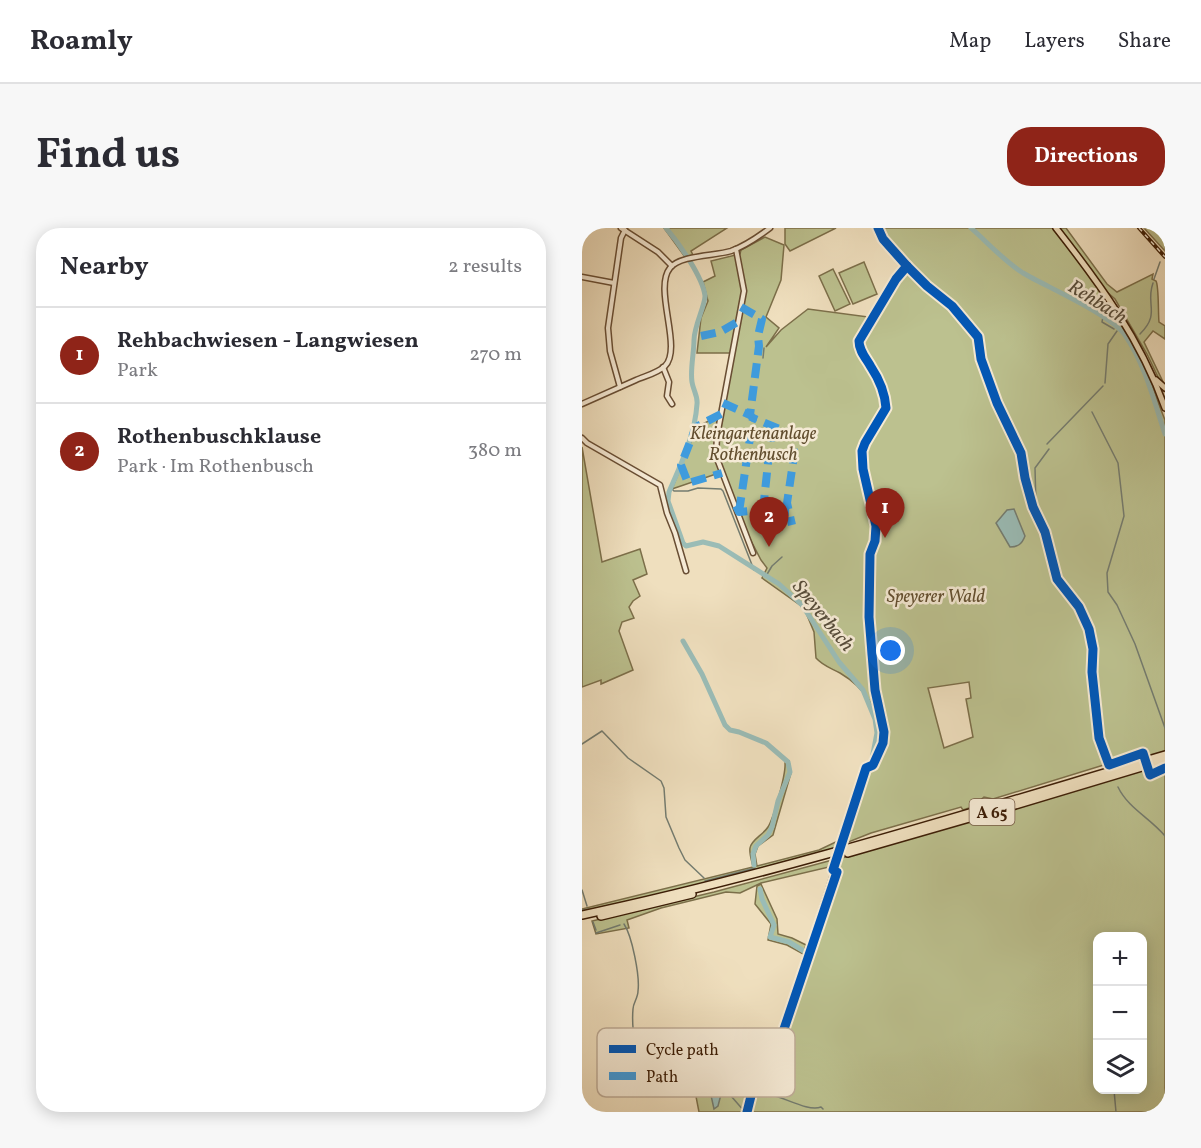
<!DOCTYPE html>
<html lang="en">
<head>
<meta charset="utf-8">
<style>
  :root { --surface:#fff; --page:#f7f7f7; --text:#2b2b33; --muted:#7c7c81; --line:#e1e1e2; --accent:#8f2418 }
  body { margin:0; font-family:Vollkorn,serif; background:var(--page); color:var(--text) }
  .controls { position:absolute; right:18px; bottom:18px; display:grid; overflow:hidden; border-radius:12px; box-shadow:0 3px 15px #0003 }
  .controls button { width:54px; height:54px; display:grid; place-items:center; padding:0; border:0; border-bottom:2px solid var(--line); background:var(--surface); color:var(--text); font:30px sans-serif }
  .you { position:absolute; left:309px; top:423px; width:21px; height:21px; margin:-15px; border:4px solid #fff; border-radius:50%; background:#1a73e8; box-shadow:0 0 0 9px #1a73e833 }
  .badge { display:grid; place-items:center; width:39px; height:39px; border-radius:50%; background:var(--accent); color:#fff; font-size:20px; font-weight:700 }
  .pin { position:absolute; translate:-50% -50px; filter:drop-shadow(0 2px 3px #0008) }
  .pin::after { content:''; position:absolute; top:32px; width:21px; height:18px; background:inherit; clip-path:polygon(0 0,100% 0,50% 100%) }
  .list { margin:0; padding:0; list-style:none }
  h2 { display:flex; justify-content:space-between; align-items:center; height:78px; margin:0; padding:0 24px; font-size:26px }
  h2 small { font-size:20px; font-weight:400; color:var(--muted) }
  .list li { display:grid; grid-template-columns:39px 1fr auto; gap:18px; align-items:center; box-sizing:border-box; height:96px; padding:0 24px; border-top:2px solid var(--line) }
  .list b { display:block; font-size:22px; white-space:nowrap }
  .list p { margin:0; font-size:20px; white-space:nowrap; color:var(--muted) }
  .list em { font-size:20px; font-style:normal; color:var(--muted) }
  .icon { flex:none; width:33px; height:33px; fill:none; stroke:currentColor; stroke-width:2; stroke-linecap:round; stroke-linejoin:round }
  .map { position:relative; flex:none; width:583px; height:884px; overflow:hidden; border-radius:24px }
  header { display:flex; align-items:center; gap:36px; box-sizing:border-box; height:84px; padding:0 30px; background:var(--surface); border-bottom:2px solid var(--line) }
  header strong { font-size:28px }
  nav { display:flex; gap:33px; margin-inline-start:auto; font-size:21px }
  .intro { display:flex; align-items:center; justify-content:space-between; box-sizing:border-box; height:144px; padding:0 36px }
  h1 { margin:0; font-size:42px }
  .button { padding:15px 27px; border-radius:24px; background:var(--accent); color:#fff; font-size:21px; font-weight:700 }
  main { display:flex; gap:36px; padding:0 36px }
  aside { flex:1; background:var(--surface); border-radius:24px; box-shadow:0 3px 15px #0003 }
  .map>svg:first-child { display:block }
  .green { fill:#bcc18f; stroke:#7c6f4a; stroke-width:1.5; fill-rule:evenodd }
  .water { fill:#9abcb6; stroke:#747c70; stroke-width:1.5 }
  .lines { fill:none; stroke-linecap:round; stroke-linejoin:round }
  .stream { stroke:#747c70; stroke-width:1.5 }
  .river { stroke:#9abcb6; stroke-width:5 }
  .minor-casing { stroke:#694e34; stroke-width:7 }
  .major-casing { stroke:#3c1d06; stroke-width:8 }
  .highway-casing { stroke:#3c1d06; stroke-width:10 }
  .minor { stroke:#f5ead5; stroke-width:4 }
  .major { stroke:#efdfbe; stroke-width:5 }
  .highway { stroke:#efdfbe; stroke-width:7 }
  .rail-casing { stroke:#3c1d06; stroke-width:4 }
  .rail { stroke:#f5ead5; stroke-width:1.5; stroke-dasharray:4.5; stroke-linecap:butt }
  .quiet { stroke:#3f9bdd; stroke-width:8; stroke-dasharray:15 8; stroke-linecap:butt }
  .cycleway-casing { stroke:#f5ead5; stroke-width:13 }
  .cycleway { stroke:#0057b8; stroke-width:9 }
  .labels { text-anchor:middle; stroke-width:5; stroke-linejoin:round; paint-order:stroke }
  .shield { fill:#f5ead5; stroke:#745a44; stroke-width:1.5 }
  .shield-label { font-size:16px; font-weight:bold; fill:#3c1d06 }
  .park-label { font-size:18px; font-style:italic; fill:#624e2f; stroke:#f5ead5 }
  .water-label { font-size:20px; font-style:italic; fill:#584d3b; stroke:#f5ead5 }
  .key { fill:#f5ead5; stroke:#beac97; stroke-width:1.5 }
  .key-label { font-size:16px; fill:#3c1d06 }
</style>
</head>
<body>
<header>
<strong>Roamly</strong>
<nav><a>Map</a><a>Layers</a><a>Share</a></nav>
</header>
<div class="intro"><h1>Find us</h1><a class="button">Directions</a></div>
<main>
<aside>
<h2>Nearby<small>2 results</small></h2>
<ul class="list">
<li><span class="badge">1</span><div><b>Rehbachwiesen - Langwiesen</b><p>Park</p></div><em>270 m</em></li>
<li><span class="badge">2</span><div><b>Rothenbuschklause</b><p>Park · Im Rothenbusch</p></div><em>380 m</em></li>
</ul>
</aside>
<div class="map">
<svg width="583" height="884" viewBox="0 0 583 884">
  <rect width="100%" height="100%" fill="#efdfbe"/>
  <filter id="stains"><feTurbulence type="fractalNoise" baseFrequency=".00333" numOctaves="4"/><feColorMatrix values="0 0 0 0 .2 0 0 0 0 .09 0 0 0 0 .02 0 0 0 .5 -.17"/></filter>
  <radialGradient id="worn" r=".72"><stop offset=".6" stop-color="#630" stop-opacity="0"/><stop offset="1" stop-color="#630" stop-opacity=".3"/></radialGradient>
  <g class="green">
    <path d="M 82,0 L 145,0 L 109,23 L 111,27 L 103,29 Z"/>
    <path d="M 203,0 L 254,0 L 208,23 L 203,16 Z"/>
    <path d="M 298,0 L 471,0 L 513,56 L 553,116 L 583,192 L 583,884 L 117,884 L 111,853 L 104,841 L 177,831 L 197,804 L 251,638 L 179,655 L 158,665 L 144,664 L 79,680 L 45,692 L 47,700 L 14,706 L 10,693 L 132,664 L 254,631 L 251,634 L 259,632 L 260,630 L 530,550 L 519,515 L 517,516 L 525,536 L 411,571 L 402,569 L 390,579 L 381,582 L 379,579 L 289,605 L 256,618 L 258,619 L 124,656 L 0,685 L 0,681 L 171,639 C 170,633 167,626 168,620 C 169,612 181,607 186,599 C 192,589 204,546 203,535 L 207,533 L 209,545 L 195,593 L 191,607 L 176,618 L 173,626 L 175,638 L 237,622 L 260,611 L 264,611 L 297,516 C 299,485 285,461 258,445 C 249,440 241,438 234,430 L 232,404 L 222,380 L 180,350 L 185,340 L 179,332 L 165,305 L 141,246 L 134,246 L 90,261 L 115,199 L 140,186 L 151,125 L 115,125 L 119,90 L 126,73 L 121,54 L 133,48 L 129,33 L 158,26 L 159,22 L 183,9 L 202,17 L 199,52 L 184,89 L 197,100 L 184,119 L 199,102 L 226,81 L 286,89 L 323,34 ZM 387,454 L 389,470 L 384,471 L 391,509 L 362,520 L 346,460 ZM 516,708 L 560,708 L 560,862 L 516,862 Z"/>
    <path d="M 476,0 L 484,0 L 525,56 L 535,64 L 571,46 L 570,51 L 574,53 C 577,58 576,85 577,94 L 583,98 L 583,111 L 571,103 L 562,114 L 583,158 L 577,151 L 565,126 L 533,71 L 525,64 Z"/>
    <path d="M 562,0 L 582,0 L 583,23 Z"/>
    <path d="M 282,34 L 295,66 L 271,76 L 257,45 Z"/>
    <path d="M 251,41 L 268,76 L 253,83 L 237,48 Z"/>
    <path d="M 0,219 L 20,334 L 58,321 L 65,346 L 51,352 L 58,368 L 51,373 L 47,379 L 52,390 L 40,394 L 37,403 L 51,442 L 19,456 L 19,452 L 0,459 Z"/>
    <path d="M 179,656 L 195,691 L 196,706 L 210,710 L 224,717 L 221,726 L 205,717 L 186,712 L 189,696 L 173,676 L 175,658 Z"/>
  </g>
  <g class="water">
    <path d="M 432,281 L 443,308 C 440,316 436,319 428,319 L 414,295 L 425,282 Z"/>
    <path d="M 137,849 L 143,851 L 136,878 L 132,881 L 126,854 Z"/>
  </g>
  <g class="lines">
    <g class="stream">
      <path d="M 572,51 L 578,34"/>
      <path d="M 521,89 L 520,94 L 532,101"/>
      <path d="M 558,106 C 579,85 563,77 571,55"/>
      <path d="M 181,130 L 182,120"/>
      <path d="M 523,155 L 526,116 L 535,103"/>
      <path d="M 510,184 L 536,235 L 542,288 L 525,345 L 526,364 L 535,377 L 553,416 L 583,500"/>
      <path d="M 210,200 L 212,203"/>
      <path d="M 215,211 L 217,213"/>
      <path d="M 465,216 L 521,158"/>
      <path d="M 467,221 L 453,240 L 454,278 L 466,303 L 480,353 L 500,377 L 510,400 L 515,421 L 514,444 L 518,469 L 520,509 L 529,530"/>
      <path d="M 89,260 L 92,263 L 106,263 L 116,260 L 139,261 L 141,263 L 172,342"/>
      <path d="M 184,348 L 190,338 L 200,329"/>
      <path d="M 0,516 L 20,503 L 46,530 L 79,553 L 82,560 L 84,589 L 97,620 L 103,632 L 122,650"/>
      <path d="M 536,559 C 546,580 568,590 583,608"/>
      <path d="M 123,653 L 173,640"/>
      <path d="M 0,662 L 5,678"/>
      <path d="M 0,682 L 7,681"/>
      <path d="M 11,694 L 14,702"/>
      <path d="M 42,696 C 50,708 58,748 56,763 C 56,770 51,775 51,781 C 49,803 55,829 60,850 L 145,840"/>
      <path d="M 14,705 L 38,697"/>
      <path d="M 147,839 L 149,868 L 163,884"/>
      <path d="M 171,848 L 172,849"/>
      <path d="M 175,853 L 185,866 C 201,868 225,884 239,879 L 241,881"/>
      <path d="M 532,862 L 534,884"/>
      <path d="M 0,880 L 1,884"/>
    </g>
    <g class="river">
      <path d="M 84,0 C 96,14 121,49 123,68 C 123,78 112,98 112,112 C 112,125 108,142 110,154 C 111,162 116,168 115,176 C 113,207 99,236 87,264 L 86,273 L 101,315 L 104,318 L 121,314 L 137,318 L 197,356 L 220,377 L 257,434 L 281,462 L 293,491 L 295,505 L 290,531 L 198,805 L 171,848 L 163,884"/>
      <path d="M 389,0 C 406,15 422,33 441,45 C 465,59 529,87 543,107 C 563,136 572,173 583,206"/>
      <path d="M 101,413 L 120,446 L 143,497 L 148,502 L 157,504 L 184,515 L 206,534 L 208,544 L 196,573 L 190,599 L 186,607 L 174,618 L 171,626 L 172,637"/>
      <path d="M 178,661 L 180,671 L 192,697 L 188,709 L 207,714 L 225,725"/>
    </g>
    <defs>
      <g id="minor">
        <path d="M 39,0 L 76,24 L 90,38"/>
        <path d="M 154,21 L 162,63 L 135,208 L 134,228 L 171,325"/>
        <path d="M 0,49 L 32,55"/>
        <path d="M 81,139 L 87,154 L 85,168 L 90,176"/>
        <path d="M 38,159 L 28,123 L 26,100 L 39,10 L 43,2"/>
        <path d="M 0,176 C 18,168 36,160 54,152 C 63,148 76,145 83,138 C 101,120 71,61 88,40 C 98,27 133,28 149,23 C 163,18 176,9 188,0"/>
        <path d="M 0,210 L 5,215 L 78,257 L 85,285 L 93,305 L 104,343"/>
      </g>
      <g id="major">
        <path d="M 474,0 C 518,56 559,112 583,180"/>
        <path d="M 574,152 L 583,160"/>
      </g>
      <g id="highway">
        <path d="M 430,578 L 583,532"/>
        <path d="M 266,625 L 405,585"/>
        <path d="M 0,687 C 197,645 390,584 583,527"/>
        <path d="M 19,688 L 110,666"/>
      </g>
    </defs>
    <use href="#minor" class="minor-casing"/>
    <use href="#major" class="major-casing"/>
    <use href="#highway" class="highway-casing"/>
    <use href="#minor" class="minor"/>
    <use href="#major" class="major"/>
    <use href="#highway" class="highway"/>
    <defs>
      <path id="rail" d="M 557,0 L 583,29"/>
    </defs>
    <use href="#rail" class="rail-casing"/>
    <use href="#rail" class="rail"/>
    <g class="quiet">
      <path d="M 159,79 L 180,91 L 176,108 L 177,118 L 168,187"/>
      <path d="M 119,108 L 138,104 L 157,93"/>
      <path d="M 141,175 L 168,187 L 171,190 L 212,207 L 212,228 L 205,275 L 210,297"/>
      <path d="M 139,186 L 114,199 L 99,237 L 106,255 L 140,245"/>
      <path d="M 154,278 L 157,284 L 181,282 L 207,284"/>
      <path d="M 157,284 L 171,190"/>
      <path d="M 188,304 L 181,282 L 190,198"/>
    </g>
    <defs>
      <g id="cycleway">
        <path d="M 296,0 L 301,11 L 325,38 L 345,58 L 370,78 L 396,109 L 399,131 L 415,175 L 439,225 L 443,250 L 451,279 L 463,304 L 475,351 L 497,379 L 507,401 L 511,421 L 510,444 L 517,510 L 527,537 L 561,525 L 568,547 L 583,540"/>
        <path d="M 165,884 L 172,856 L 177,842 L 200,807 L 255,644 L 251,642 L 284,540 L 291,537 L 301,515 L 302,504 L 293,462 L 287,389 L 288,326 L 293,313 L 294,298 L 281,241 L 280,223 L 283,215 L 304,180 C 303,166 297,151 289,139 C 284,130 277,123 277,113 L 314,51 L 325,38"/>
      </g>
    </defs>
    <use href="#cycleway" class="cycleway-casing"/>
    <use href="#cycleway" class="cycleway"/>
  </g>
  <g class="labels">
    <rect class="shield" x="387.5" y="571" width="45" height="26" rx="4.5"/>
    <g class="shield-label">
      <text x="410" y="590">A 65</text>
    </g>
    <g class="park-label">
      <text x="171" y="211">Kleingartenanlage<tspan x="171" dy="21">Rothenbusch</tspan></text>
      <text x="354" y="374">Speyerer Wald</text>
    </g>
    <g class="water-label">
      <text transform="translate(516 73) rotate(32)" y="7">Rehbach</text>
      <text transform="translate(242 387) rotate(51)" y="7">Speyerbach</text>
    </g>
  </g>
  <rect x="15" y="800" width="198" height="69" rx="9" class="key"/>
  <rect x="27" y="817" width="27" height="8" fill="#0057b8"/>
  <rect x="27" y="844" width="27" height="8" fill="#3f9bdd"/>
  <g class="key-label">
    <text x="64" y="827">Cycle path</text>
    <text x="64" y="854">Path</text>
  </g>
  <rect width="100%" height="100%" filter="url(#stains)"/>
  <rect width="100%" height="100%" fill="url(#worn)"/>
</svg>
<div class="controls">
<button>+</button>
<button>−</button>
<button><svg class="icon" aria-label="layers" viewBox="0 0 24 24"><path d="M12 4l9 5-9 5-9-5zM3 14l9 5 9-5"/></svg></button>
</div>
<div class="you"></div>
<div class="pin badge" style="left:303px;top:310px">1</div>
<div class="pin badge" style="left:187px;top:319px">2</div>
</div>
</main>
</body>
</html>
